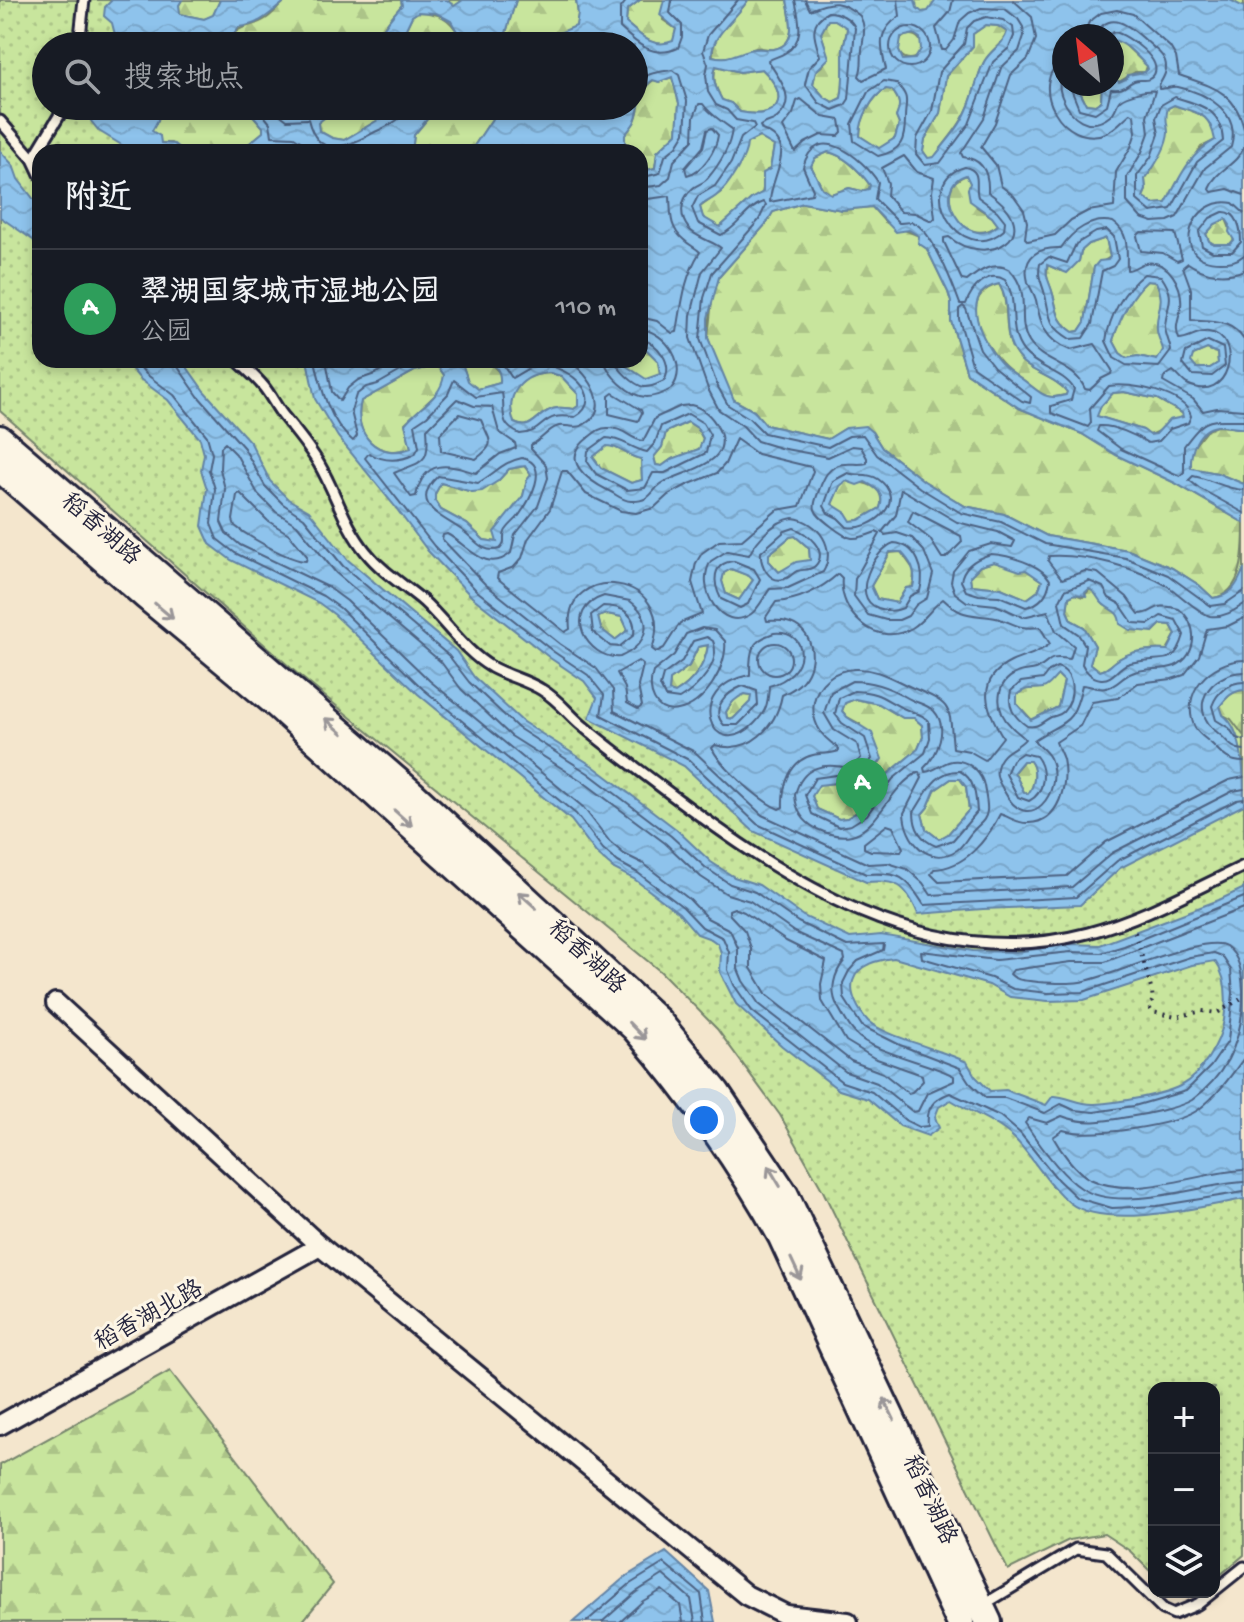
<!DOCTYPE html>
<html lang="zh">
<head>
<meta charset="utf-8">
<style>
  :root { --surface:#171b24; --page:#20242c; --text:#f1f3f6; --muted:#9ea1a6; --line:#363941; --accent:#0f766e }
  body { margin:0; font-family:"Gochi Hand","LXGW WenKai TC",sans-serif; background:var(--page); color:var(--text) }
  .controls { position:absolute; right:24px; bottom:24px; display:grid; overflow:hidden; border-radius:16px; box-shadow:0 4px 12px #0003 }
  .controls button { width:72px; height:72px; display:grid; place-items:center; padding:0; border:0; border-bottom:2px solid var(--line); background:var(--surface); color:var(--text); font:40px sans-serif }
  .compass { position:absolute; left:1052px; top:24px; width:72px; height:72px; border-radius:50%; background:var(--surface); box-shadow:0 4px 12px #0003; rotate:332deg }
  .you { position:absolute; left:704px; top:1120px; width:28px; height:28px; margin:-20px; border:6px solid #fff; border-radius:50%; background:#1a73e8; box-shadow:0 0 0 12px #1a73e833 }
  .badge { display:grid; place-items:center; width:52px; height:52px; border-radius:50%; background:var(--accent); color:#fff; font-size:26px; font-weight:700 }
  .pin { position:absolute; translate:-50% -66px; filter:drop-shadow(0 2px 4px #0008) }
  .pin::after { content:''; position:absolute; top:42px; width:28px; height:24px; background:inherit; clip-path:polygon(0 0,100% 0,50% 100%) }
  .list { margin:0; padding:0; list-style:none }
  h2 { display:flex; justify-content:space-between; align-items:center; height:104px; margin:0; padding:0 32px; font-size:34px }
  h2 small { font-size:26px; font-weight:400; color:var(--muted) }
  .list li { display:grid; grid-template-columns:52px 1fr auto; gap:24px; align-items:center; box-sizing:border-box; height:120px; padding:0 32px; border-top:2px solid var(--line) }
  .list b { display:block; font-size:30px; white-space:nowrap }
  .list p { margin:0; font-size:26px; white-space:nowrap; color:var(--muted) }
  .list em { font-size:26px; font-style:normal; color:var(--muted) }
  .icon { flex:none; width:44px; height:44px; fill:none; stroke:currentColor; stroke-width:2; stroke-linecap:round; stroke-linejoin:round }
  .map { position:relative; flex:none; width:1244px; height:1622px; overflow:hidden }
  .search { position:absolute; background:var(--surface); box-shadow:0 4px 12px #0003; left:32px; top:32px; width:616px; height:88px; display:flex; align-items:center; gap:20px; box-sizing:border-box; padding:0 28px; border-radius:44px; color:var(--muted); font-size:30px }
  .panel { position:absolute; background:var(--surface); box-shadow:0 4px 12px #0003; left:32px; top:144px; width:616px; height:224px; border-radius:24px }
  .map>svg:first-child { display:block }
  .grass { fill:url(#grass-dots); stroke:#75846c; stroke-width:2; fill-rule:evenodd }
  .forest { fill:url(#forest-firs); stroke:#75846c; stroke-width:2 }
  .water { fill:url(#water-waves); stroke:#6383a5; stroke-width:2; fill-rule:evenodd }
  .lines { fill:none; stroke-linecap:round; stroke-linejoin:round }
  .shore { stroke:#4d6282; stroke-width:2 }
  .lane-casing { stroke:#22223b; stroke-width:15 }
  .street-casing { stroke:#22223b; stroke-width:24 }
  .secondary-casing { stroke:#22223b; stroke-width:32 }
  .path { stroke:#22223b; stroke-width:4; stroke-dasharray:2 6; stroke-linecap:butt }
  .lane { stroke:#fcf5e5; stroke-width:9 }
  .street { stroke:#fcf5e5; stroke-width:18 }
  .secondary { stroke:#fcf5e5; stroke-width:26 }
  .oneway { stroke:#9a9698 }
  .labels { text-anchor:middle; stroke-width:6; stroke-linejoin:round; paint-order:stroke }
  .street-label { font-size:24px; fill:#22223b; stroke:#fcf5e5 }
</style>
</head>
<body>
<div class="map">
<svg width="1244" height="1622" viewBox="0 0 1244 1622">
  <defs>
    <pattern id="grass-dots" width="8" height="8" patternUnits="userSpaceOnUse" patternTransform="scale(2)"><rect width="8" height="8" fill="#c8e59d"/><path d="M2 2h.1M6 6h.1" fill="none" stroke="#acc488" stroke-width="1.8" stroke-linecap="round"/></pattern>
    <pattern id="forest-firs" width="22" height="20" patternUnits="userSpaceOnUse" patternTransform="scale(2)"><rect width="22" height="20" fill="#c8e59d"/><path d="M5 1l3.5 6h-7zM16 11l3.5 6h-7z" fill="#acc488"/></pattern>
    <pattern id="water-waves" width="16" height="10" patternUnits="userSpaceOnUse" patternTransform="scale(2)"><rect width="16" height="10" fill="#8ec3ec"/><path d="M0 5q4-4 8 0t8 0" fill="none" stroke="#7aa7cb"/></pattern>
  </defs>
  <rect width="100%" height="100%" fill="#f4e6cd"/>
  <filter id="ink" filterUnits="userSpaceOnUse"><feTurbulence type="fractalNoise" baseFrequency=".0125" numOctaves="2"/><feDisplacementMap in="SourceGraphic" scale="16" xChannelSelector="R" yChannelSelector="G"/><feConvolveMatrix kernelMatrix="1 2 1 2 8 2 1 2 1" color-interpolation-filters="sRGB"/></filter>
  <g filter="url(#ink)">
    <path class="grass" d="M 0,0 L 1244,0 L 1244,1555 L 1214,1580 L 1214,1388 L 1154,1388 L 1154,1575 L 1130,1551 L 1104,1534 L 1069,1540 L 1008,1570 L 823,1191 L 780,1115 L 717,1029 L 661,972 L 300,676 L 0,411 ZM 1064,36 L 1112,36 L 1112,84 L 1064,84 ZM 46,46 L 634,46 L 634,106 L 46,106 ZM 40,152 L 640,152 L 640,360 L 40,360 Z"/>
    <g class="forest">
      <path d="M 182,0 L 220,0 L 213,16 L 204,19 L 180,14 L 179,5 Z"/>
      <path d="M 287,0 L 401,0 L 402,5 C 390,19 381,27 376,46 L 230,46 L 228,42 C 239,22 250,30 267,18 C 274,13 280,5 287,0 Z"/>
      <path d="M 516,0 L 576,0 L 578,14 L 576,27 L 554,35 L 550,46 L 502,46 Z"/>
      <path d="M 640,0 L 664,0 L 663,20 L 676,29 L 673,42 C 653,49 642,36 626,23 L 627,10 Z"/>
      <path d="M 748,0 L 787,0 C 790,17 799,44 774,49 C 767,50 763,47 756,48 C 739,53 730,61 713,56 C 710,35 737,18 748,0 Z"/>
      <path d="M 418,12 C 439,13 449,17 459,35 L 456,46 L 390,46 L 404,33 L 412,16 Z"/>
      <path d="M 828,20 L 835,20 L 847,27 C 847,36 842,45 843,53 C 843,63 844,87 841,98 L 833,102 L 824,97 L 813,84 L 816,71 L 824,64 L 826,49 L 821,33 Z"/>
      <path d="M 986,25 L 998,26 L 1007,32 C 1002,46 991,49 984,62 C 976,78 975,94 967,110 C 960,127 945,142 934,158 L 928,158 L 923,151 L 925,139 L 940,113 L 946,76 L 973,46 L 973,34 Z"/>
      <circle cx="910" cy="47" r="12"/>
      <path d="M 1112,40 L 1122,42 L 1147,66 L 1145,72 L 1135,72 L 1119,82 L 1112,76 Z"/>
      <path d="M 716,66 L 740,72 L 762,69 C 792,98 779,120 740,112 L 731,103 L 722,100 C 716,89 712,79 716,66 Z"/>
      <path d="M 672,77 L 679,103 L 677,133 L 657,152 L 655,168 L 643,171 L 640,152 L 629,152 L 625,149 L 625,135 C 628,131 631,127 634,123 C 642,108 636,91 654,80 L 659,82 Z"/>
      <path d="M 1076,84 L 1102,84 L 1101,101 L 1095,105 L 1086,104 Z"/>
      <path d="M 887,88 L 892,90 C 899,100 902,105 896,117 L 899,124 L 895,138 L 879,149 L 860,136 C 860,119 872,96 887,88 Z"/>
      <path d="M 1174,105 C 1198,114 1209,111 1216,140 L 1201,147 L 1166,203 L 1153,204 L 1143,197 L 1146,190 L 1145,179 C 1168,151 1158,137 1168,108 Z"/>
      <path d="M 161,106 L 245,106 L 263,127 L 263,132 L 239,152 L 184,152 L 171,143 L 160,143 L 160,136 L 151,131 L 158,120 Z"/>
      <path d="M 339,106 L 402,106 L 344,140 L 332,138 L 319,131 L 317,122 Z"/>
      <path d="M 438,106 L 505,106 L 496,113 L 470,152 L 412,152 L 414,135 Z"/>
      <path d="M 759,137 L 774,146 L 770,169 L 767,170 L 762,193 L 751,199 L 720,227 L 703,218 L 700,207 L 721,192 L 747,143 Z"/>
      <path d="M 828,152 C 846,156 859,170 870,185 L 869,189 L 862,191 L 849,188 L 831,194 L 822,188 L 811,166 L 815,158 Z"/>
      <path d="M 967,175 L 971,184 L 968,189 L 977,207 L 992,217 L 998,225 C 961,253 928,186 967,175 Z"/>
      <path d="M 803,203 L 842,210 L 872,207 L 885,222 L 919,236 L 919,243 L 927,249 L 948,292 L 951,302 L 951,321 L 967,373 L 1019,408 L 1082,434 L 1117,455 L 1175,483 L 1244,523 C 1244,551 1244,594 1213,598 L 1199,585 L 1172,568 L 1128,550 L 1047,536 L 1004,514 L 965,506 L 924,481 L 882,448 L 872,432 L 846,428 L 828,439 L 766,425 L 754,411 L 733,399 L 725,383 L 708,338 L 712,300 L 719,277 L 766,224 L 773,212 Z"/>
      <path d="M 1226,219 L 1234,239 L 1230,244 L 1214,244 L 1209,241 L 1206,234 L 1215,224 Z"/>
      <path d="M 1106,238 L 1110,257 L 1094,267 L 1085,322 L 1079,331 L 1073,332 C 1055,320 1058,309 1052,291 C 1048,280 1045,276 1048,265 L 1060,271 L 1079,261 L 1081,251 L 1089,244 Z"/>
      <path d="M 1147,281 L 1156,282 C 1166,302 1158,304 1158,322 C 1158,331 1161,341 1164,350 L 1157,360 L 1138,356 L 1127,358 L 1120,353 L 1113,340 C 1120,318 1130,296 1147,281 Z"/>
      <path d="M 999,284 C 1012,306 1000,334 1017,356 C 1029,373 1055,376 1067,392 L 1066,395 C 1062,395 1057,397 1053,397 C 1043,397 1034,388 1026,382 C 1018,376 1009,371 1002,363 C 981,342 957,295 999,284 Z"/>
      <path d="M 640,343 L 658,361 L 660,375 L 646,380 L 617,360 L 640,360 Z"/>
      <path d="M 1207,349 L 1217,353 L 1218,363 L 1210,368 L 1196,368 L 1190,362 L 1193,355 Z"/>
      <path d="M 465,360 L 489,362 L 501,374 L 500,383 L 478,389 L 468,382 L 462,363 Z"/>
      <path d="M 437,365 L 444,375 L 443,388 L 405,423 L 411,448 C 378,460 352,435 361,401 L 415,371 Z"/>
      <path d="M 550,373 L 561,376 L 578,394 L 578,406 L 574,409 C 565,408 556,406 548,411 C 534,418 531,431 514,423 C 504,393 521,374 550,373 Z"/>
      <path d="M 1124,392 L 1157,399 L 1183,414 L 1183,417 C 1166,421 1163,433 1149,435 L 1143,430 L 1096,416 L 1101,406 L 1113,393 Z"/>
      <path d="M 688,422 L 697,428 L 703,439 L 699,449 L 672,459 L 662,466 L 656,465 L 654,457 L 662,447 L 666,432 Z"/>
      <path d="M 1217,426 L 1244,428 L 1244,484 L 1217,473 L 1191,468 L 1191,450 L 1206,431 Z"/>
      <path d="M 607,445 C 621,447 627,457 641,459 L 642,480 L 631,483 L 601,468 L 593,457 Z"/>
      <path d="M 524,466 L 531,475 L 527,480 L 523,496 L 497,537 L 497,542 L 484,540 L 467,524 L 441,510 L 435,501 L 435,494 L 441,483 L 472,492 L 498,481 L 509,469 Z"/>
      <path d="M 846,481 C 864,482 887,485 880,508 L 859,520 L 851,521 L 833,507 L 832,504 L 840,485 Z"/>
      <path d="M 795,536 L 809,548 L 810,560 L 779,572 L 769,561 L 769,554 L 790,537 Z"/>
      <path d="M 901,552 L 914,570 L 913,587 L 906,588 L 897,603 L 877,599 L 871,586 L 890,553 Z"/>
      <path d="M 994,562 L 1026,570 L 1042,581 L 1038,591 L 1027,599 L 1001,588 L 971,585 L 970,576 L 980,566 Z"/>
      <path d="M 731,569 L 750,576 L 753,580 L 739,600 L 726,594 L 722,581 L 724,573 Z"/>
      <path d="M 1090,589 L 1097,593 L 1104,605 L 1114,610 L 1120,617 L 1153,632 L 1161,624 L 1171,625 L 1176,634 L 1167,650 C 1151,649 1130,651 1116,661 C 1109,666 1109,669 1100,671 L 1090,663 L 1095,646 L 1084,627 L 1071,620 L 1067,611 L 1069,597 L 1075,594 L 1083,597 Z"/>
      <path d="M 607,614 L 622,617 L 628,630 L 615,640 L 601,629 L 598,617 Z"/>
      <path d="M 708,645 C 705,665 693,682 675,693 L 669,691 L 670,680 L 689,666 L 698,647 Z"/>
      <path d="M 1058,675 L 1064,681 L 1058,707 L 1032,720 L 1017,704 L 1017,695 L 1023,689 L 1041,688 Z"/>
      <path d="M 1244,690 L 1244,736 L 1231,719 L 1223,715 L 1220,706 C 1227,697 1232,691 1244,690 Z"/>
      <path d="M 745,694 L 751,695 L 751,702 L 733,719 L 727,718 L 726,712 L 736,697 Z"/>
      <path d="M 855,699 L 879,704 L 903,718 L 914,718 L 922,725 L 923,737 L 918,749 L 888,774 L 862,809 L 847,818 L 839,819 L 817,809 L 812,796 L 819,784 L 836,783 L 848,788 L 860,724 L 847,717 L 842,711 L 845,703 Z"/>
      <path d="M 1023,761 L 1030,761 C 1037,770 1035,785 1028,794 L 1024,792 L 1014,772 Z"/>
      <path d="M 951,779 L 960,779 L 966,787 L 969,810 L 948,834 L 939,839 L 926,829 L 922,814 L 928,807 L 935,790 Z"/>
      <path d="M 170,1371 L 333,1584 L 302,1622 L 0,1622 L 0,1465 Z"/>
    </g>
    <g class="water">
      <path d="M 112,0 L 182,0 L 179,5 L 180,14 L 204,19 L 213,15 L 220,0 L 287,0 C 271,12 261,25 239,27 L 228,42 L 230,46 L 203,46 L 199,39 L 187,41 L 184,46 L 109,46 L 115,35 L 112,23 L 104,16 L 105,7 Z"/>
      <path d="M 401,0 L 447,0 L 454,6 L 463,0 L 516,0 L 502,46 L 456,46 L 459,35 L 451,21 L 436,13 L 418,12 L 412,16 L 404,33 L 390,46 L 376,46 C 381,28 390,19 402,5 Z"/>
      <path d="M 576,0 L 640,0 L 627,10 L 626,23 C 641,36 653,49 673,41 L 676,29 L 660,15 L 664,0 L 748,0 C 737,18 711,35 712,56 C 727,60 735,54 749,50 C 759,47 765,50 774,49 C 799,44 790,17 787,0 L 915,0 L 917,8 L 922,12 L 928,11 L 936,0 L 1230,0 L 1244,7 L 1244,428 C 1235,429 1225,425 1217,426 C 1197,429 1190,452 1191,468 L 1217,473 L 1244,484 L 1244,523 L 1175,483 L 1116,455 L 1082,434 L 1019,408 L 967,373 L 951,321 L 951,302 L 948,292 L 927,249 L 918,243 L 919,236 L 909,230 L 896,232 L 872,207 L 842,210 L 803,203 L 773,212 L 766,224 L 719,277 L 708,318 L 708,338 L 734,400 L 754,411 L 766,425 L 828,439 L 846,428 L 865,426 L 872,432 L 882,448 L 924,481 L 965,506 L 1004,514 L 1047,536 L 1128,550 L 1172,568 L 1199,585 L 1213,598 C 1232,596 1238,584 1244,568 L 1244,690 C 1232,691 1227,697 1220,706 L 1223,715 C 1244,730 1244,775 1244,805 L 1120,868 L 1080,905 L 983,909 L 918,914 C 906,885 897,879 866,882 L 753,831 L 684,766 L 589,718 L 597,698 L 584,681 L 550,658 L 472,597 L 428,551 L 393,504 L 338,437 L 315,399 L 307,360 L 465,360 L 462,363 L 468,381 L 478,389 L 500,383 C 501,372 496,364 485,360 L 617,360 L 646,379 L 660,374 L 658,361 L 640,343 L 640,166 L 643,171 L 655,168 L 657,152 L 677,133 L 679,103 L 672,77 L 659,82 L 653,80 C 636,91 642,108 634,123 C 631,128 628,131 625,135 L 625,149 L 629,152 L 470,152 L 496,113 L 505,106 L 634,106 L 634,46 L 550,46 L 554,35 L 576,26 L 578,14 ZM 828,20 L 835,20 L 847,28 C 847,37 842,45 843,54 C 843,63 844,87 841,98 L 833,102 L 824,97 L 813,84 L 816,71 L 829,58 L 821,33 ZM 986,25 L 998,26 L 1007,32 C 1003,46 991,49 984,62 C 976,78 975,93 967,110 C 960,127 946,142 934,157 L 928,158 L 923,151 L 925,139 L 940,113 L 946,76 L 973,46 L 973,34 ZM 914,34 L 920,38 L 921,49 L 915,59 L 903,60 L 899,51 L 901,37 ZM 1064,36 L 1112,36 L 1112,40 C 1127,42 1136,56 1147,66 L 1148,69 L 1145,72 L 1128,75 L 1126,79 L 1119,82 L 1112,76 L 1112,84 L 1102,84 L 1101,101 L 1095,105 L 1086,104 L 1076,84 L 1064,84 ZM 716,66 L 740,72 L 762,69 C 792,98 779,120 740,112 L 731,103 L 722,100 C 716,89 711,78 716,66 ZM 886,89 L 892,90 C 900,100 901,105 896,117 L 899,124 L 895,138 L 879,148 L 860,136 C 860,119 872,96 886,89 ZM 1174,105 C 1198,114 1209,111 1215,140 C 1189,154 1180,177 1166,203 L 1153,204 L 1143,197 L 1146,190 L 1145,179 C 1154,167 1167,148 1168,133 C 1168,123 1164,119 1168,108 ZM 759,137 L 774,146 L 770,169 L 763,173 L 763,192 L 751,199 L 720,227 L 703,217 L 700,207 C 705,201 710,201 716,196 C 728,187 747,157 747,143 ZM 828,152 C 846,156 859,170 870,185 L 869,189 L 862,191 L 849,188 L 831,194 L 822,188 L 811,166 L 815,158 ZM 966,175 L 970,183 L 968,189 L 970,201 L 992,217 L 998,225 C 965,254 928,187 966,175 ZM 1226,219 L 1230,225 L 1229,232 L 1234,240 L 1230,244 L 1214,244 L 1209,241 L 1206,234 L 1215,224 ZM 1106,238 L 1110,257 L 1108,260 L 1099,261 L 1094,267 L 1085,322 L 1079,331 L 1073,332 C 1055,320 1058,310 1052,291 C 1049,281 1045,277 1047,265 L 1067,273 L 1079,261 L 1081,251 L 1089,244 ZM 1147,281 L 1156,282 C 1167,305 1155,309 1157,330 C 1157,336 1162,344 1163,350 L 1157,360 L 1138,356 L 1127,358 L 1120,353 L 1113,340 C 1120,319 1130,296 1147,281 ZM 999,284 C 1013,306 1000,334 1017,356 C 1029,373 1055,376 1067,392 L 1066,395 C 1061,396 1057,397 1053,397 C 1043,397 1034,388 1026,382 C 1018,376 1009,371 1001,363 C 982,343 957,292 999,284 ZM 1207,349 L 1217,353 L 1218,363 L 1210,368 L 1196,368 L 1191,362 L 1193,355 ZM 437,365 L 444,375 C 441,399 418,407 405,424 L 411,448 C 378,461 352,434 361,401 L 415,371 ZM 550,373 L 561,376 L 578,394 L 578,406 L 574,409 C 565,408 556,406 548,411 C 534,418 531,431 514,423 C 504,394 522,374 550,373 ZM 1124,392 L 1157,399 L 1182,413 L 1183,417 L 1169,420 L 1156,434 L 1150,435 L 1143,430 L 1097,416 L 1101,406 L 1113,393 ZM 688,422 L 697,428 L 703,438 L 699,449 L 672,459 L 662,466 L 656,465 L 654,457 L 662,447 L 666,432 ZM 607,446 C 620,446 627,457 641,459 L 642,480 L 631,483 L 601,468 L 593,457 ZM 525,466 L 531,475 L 527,480 L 523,496 L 494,532 L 497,542 L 484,540 L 467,524 L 441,510 L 435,501 L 435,494 L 441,483 L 472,492 L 482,491 L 498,481 L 509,469 ZM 846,481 L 857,485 L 865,482 C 877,488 885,494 880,508 L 859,520 L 851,521 L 846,513 L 832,504 L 840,486 ZM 795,536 L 809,548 L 810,560 L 796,562 L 779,572 L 769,561 L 769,554 L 790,537 ZM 890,552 L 901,552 C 911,562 917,572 913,587 L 906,588 L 897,603 L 877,599 L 871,586 ZM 994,562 L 1020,571 L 1026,570 L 1042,581 L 1038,591 L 1027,599 L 1001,588 L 971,585 L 970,576 L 980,566 ZM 731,569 L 749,576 L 753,580 L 739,600 L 726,594 L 722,581 L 724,573 ZM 1089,589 C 1098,593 1096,598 1103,604 C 1112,612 1119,610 1120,624 L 1130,630 L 1153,632 L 1161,624 L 1171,625 L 1176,634 L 1168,650 C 1151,649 1130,650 1116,661 C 1109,666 1109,669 1100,671 L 1090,663 L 1095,646 L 1084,627 L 1071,620 L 1067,611 L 1069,597 L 1075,594 L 1086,596 L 1085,593 ZM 607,614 L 622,617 L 628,630 L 615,640 L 601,629 L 598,617 ZM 708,645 C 706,665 692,683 675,693 L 669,691 L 670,680 L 689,666 L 698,647 ZM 1058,675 L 1064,681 L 1058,707 L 1031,720 L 1017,704 L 1017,695 C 1027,686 1032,690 1043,688 C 1050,686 1053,679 1058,675 ZM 745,694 L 751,695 L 750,702 L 733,719 L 727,718 L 726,712 C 731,703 735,698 745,694 ZM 855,699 L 879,704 L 903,718 L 914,718 L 922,725 L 923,737 L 918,749 L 888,774 L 862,809 L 847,818 L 839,819 L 817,809 L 812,796 L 819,785 L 836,783 L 856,788 L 872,773 L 882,759 L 872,733 L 847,717 L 842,711 L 845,703 ZM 1023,761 L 1030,761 C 1037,770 1035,785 1028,794 L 1024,792 L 1014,772 ZM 951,779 L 960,779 L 966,787 L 969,810 L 948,834 L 939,839 L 926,829 L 922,814 L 928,807 L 935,790 Z"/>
      <path d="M 94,106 L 161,106 L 158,120 L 152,131 L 160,136 L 161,143 L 174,144 L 184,152 L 133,152 L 99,131 L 91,121 Z"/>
      <path d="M 245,106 L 280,106 L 289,112 L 298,113 L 308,106 L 339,106 L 318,123 L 319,131 L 332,138 L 344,140 L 402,106 L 438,106 L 414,135 L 412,152 L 304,152 C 292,143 284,142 270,148 L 270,152 L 239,152 L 263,132 L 263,127 Z"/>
      <path d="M 0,151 L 13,165 L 18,179 L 35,201 L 40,213 L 40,249 L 33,240 L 0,217 Z"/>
      <path d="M 124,360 L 182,360 L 204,391 L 251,443 L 270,481 L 288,499 L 309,511 L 348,560 L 456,651 L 474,677 L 523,722 L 593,766 L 676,829 L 711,862 L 734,877 L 759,885 L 803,916 L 850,938 L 881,935 L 973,951 L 1016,952 L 1070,944 L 1100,945 L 1219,900 L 1244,888 L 1244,1199 C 1203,1207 1105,1230 1070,1203 C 1047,1185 1034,1158 1014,1138 C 996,1121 972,1113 951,1100 L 939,1107 L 935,1117 L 939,1128 L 928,1136 L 900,1126 L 868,1099 L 839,1090 L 782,1046 L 736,1004 L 720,972 L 721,953 L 718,944 L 711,939 L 697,934 L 679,913 L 634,879 L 614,869 L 597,854 L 571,820 L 418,694 L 335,615 L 319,603 L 231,560 L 210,544 L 202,526 L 207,489 L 201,470 L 204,454 L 200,439 L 168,400 L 140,379 ZM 894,958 L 989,985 L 1010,997 L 1048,1001 L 1084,1000 L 1192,965 L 1215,961 C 1227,977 1227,1001 1224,1020 C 1220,1043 1201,1075 1180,1086 C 1163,1095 1115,1103 1095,1104 C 1079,1105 1068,1096 1053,1096 L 1046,1105 L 1006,1090 L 990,1091 L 975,1076 L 967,1062 C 944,1051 882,1035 868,1021 C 859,1011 849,994 853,981 C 858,964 878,960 894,958 Z"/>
      <path d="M 666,1552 L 709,1591 L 715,1622 L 573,1622 L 625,1577 Z"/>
    </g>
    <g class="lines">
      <g class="shore">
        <path d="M 627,0 L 620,9 L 620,28 C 637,44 653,59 678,48 L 682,37 L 682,25 L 670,13 L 672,0"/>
        <path d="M 738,0 L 708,35 L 703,51 L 708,64 L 706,75 L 708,92 L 716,105 L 727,110 L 736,120 L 753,123 L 755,127 L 741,138 L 731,163 L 715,186 L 698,196 L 692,208 L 698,223 L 721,235 C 738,228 747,207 764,202 L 766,205 L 759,220 L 712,273 L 704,298 L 700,339 L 718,387 L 728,405 L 749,418 L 764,433 L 828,447 L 849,436 L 863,435 L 877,455 L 920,488 L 961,513 L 1001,522 L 1045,544 L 1126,558 L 1168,575 L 1211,606 L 1225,604 L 1244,591"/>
        <path d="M 795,0 C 799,19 806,41 785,53 C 779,57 773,57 768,61 C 778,77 799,100 777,118 C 772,122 765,122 760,126 L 762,130 C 800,144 770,175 770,202 L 812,194 L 813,190 L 803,167 C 816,120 863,158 878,182 L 875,199 L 899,223 C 901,223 910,222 912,222 C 932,228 953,285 960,304 L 966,304 C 971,289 988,269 1005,280 C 1020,302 1006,331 1024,352 C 1038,369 1063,371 1074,389 L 1071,400 L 1051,406 L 1051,413 L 1088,427 L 1091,423 L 1090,408 L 1109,386 C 1130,382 1185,393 1191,416 L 1188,423 L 1170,429 L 1159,441 L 1148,443 C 1135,435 1114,425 1099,426 L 1097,431 L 1121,449 L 1180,476 L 1184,472 L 1184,446 C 1207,414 1209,421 1244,420"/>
        <path d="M 805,0 L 810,10 C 832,0 841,0 860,16 C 867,29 863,37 862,50 C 861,60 863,66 859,76 L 863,80 L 886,69 C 880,45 877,31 900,16 L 898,0"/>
        <path d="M 953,0 L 950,12 L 936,28 L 942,50 L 946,50 L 954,40 L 960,21 L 969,13 L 981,8 L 1005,9 L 1018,19 L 1023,27 L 1024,36 L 1019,51 L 1001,68 L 984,118 L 961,153 L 963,157 C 983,159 989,173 988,192 C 1051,235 986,269 949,237 L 944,238 L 944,242 L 962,280 L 967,281 C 980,270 994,261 1010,270 C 1033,295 1015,319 1029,342 C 1043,364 1075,364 1085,389 L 1090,390 L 1101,379 L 1111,374 L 1112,370 L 1095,344 L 1070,350 C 1045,341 1040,323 1036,300 C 1034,293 1030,288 1028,282 C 1021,255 1040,247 1061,248 C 1072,231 1092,217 1113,222 C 1131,234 1126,253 1127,270 C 1134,270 1137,265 1145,263 C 1169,259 1183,286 1181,307 C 1179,321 1174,326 1179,339 C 1189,339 1199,330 1209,332 C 1244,337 1230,406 1187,384 C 1182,381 1178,375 1173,371 L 1164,377 L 1163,382 L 1193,399 L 1203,411 L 1217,408 L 1244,410"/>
        <path d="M 1013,0 L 1032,17 L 1036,39 L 1028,59 L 1011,75 L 995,123 L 981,147 L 996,165 L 1001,186 L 1014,196 L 1024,210 L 1027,222 L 1025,238 L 1028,241 L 1055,235 L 1071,220 L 1088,211 L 1114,207 L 1116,172 L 1131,147 L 1136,132 L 1134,115 L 1131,113 C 1123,119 1117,128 1106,133 C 1064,150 1025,84 1064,58"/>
        <path d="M 828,12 C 838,12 851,18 855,28 L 849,99 L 845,105 L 833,110 L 819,103 L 805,84 L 809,68 L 820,56 C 814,38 808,22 828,12 Z"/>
        <path d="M 986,17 L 1003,20 L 1013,27 L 1014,36 L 1009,48 L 993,62 L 969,124 L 940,163 L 925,165 L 916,154 L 917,138 L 932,111 L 939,72 L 964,44 L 967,28 L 974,21 Z"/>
        <circle cx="910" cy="47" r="20"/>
        <path d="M 1083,36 L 1089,22 L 1101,13 L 1117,10 L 1133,14 L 1170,47 L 1176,57 L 1179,75 C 1212,87 1235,90 1244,129"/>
        <path d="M 1064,73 C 1059,81 1058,87 1062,97 C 1070,117 1089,133 1110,116 C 1116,112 1116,104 1120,100 C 1126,95 1148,89 1155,91 L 1147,116 L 1149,133 L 1142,152 L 1127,177 L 1127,202 L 1141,218 L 1153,222 L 1168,221 L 1177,217 L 1205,168 L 1231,147 C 1241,112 1207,93 1178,87 C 1172,86 1165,89 1159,89 L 1159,85 C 1164,77 1168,70 1165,61 C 1162,53 1157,51 1152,46 C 1136,32 1111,4 1095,36"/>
        <path d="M 884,81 L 896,83 C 911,99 905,100 905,119 C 905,140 902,151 878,156 L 854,141 L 852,124 L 868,92 Z"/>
        <path d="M 1069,84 L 1079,109 L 1095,113 L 1107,105 L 1111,89 C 1127,90 1123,86 1134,81 C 1141,78 1147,83 1153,76 C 1165,61 1127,34 1114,32 L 1106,36"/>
        <path d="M 634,90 C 642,73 655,72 672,70 L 679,75 L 687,101 L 685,133 L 677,146 L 665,156 L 660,173 L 640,178"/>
        <path d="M 1175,97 C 1202,106 1221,108 1223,141 L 1197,162 L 1171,209 L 1151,212 L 1137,200 L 1137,176 L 1151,157 L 1159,134 L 1156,118 L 1161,105 Z"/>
        <path d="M 801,99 L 823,117 L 840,120 L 842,132 L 838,136 L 821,135 L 805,143 L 795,152 L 783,127 L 793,114 L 797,101 Z"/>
        <path d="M 256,106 L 270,123 L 272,136 L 294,137 L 305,144 L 307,152"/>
        <path d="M 277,106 L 278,113 L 287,120 L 308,119 C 318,160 345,148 373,133 C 385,127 405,120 406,106"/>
        <path d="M 712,128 L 718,135 C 716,151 702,172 687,175 L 685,168 L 703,147 L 707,130 Z"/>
        <path d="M 1244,147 C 1236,166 1217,169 1209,188 L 1212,192 L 1228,189 L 1244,195"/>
        <path d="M 904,156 L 917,172 L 934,178 L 932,192 L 935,218 L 932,221 L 915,213 L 901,212 L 887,196 L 888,183 L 882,168 Z"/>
        <path d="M 965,167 C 983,171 974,185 978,197 L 997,211 L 1005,221 L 1004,230 C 959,270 911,181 965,167 Z"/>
        <path d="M 640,188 L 661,185 L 670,177 L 674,161 L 693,140 L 694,117 L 699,104 L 703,104 C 710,114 722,122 732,129 C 730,148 720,164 707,179 C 703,184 697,184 692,189 C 680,200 679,217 689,229 C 697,238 712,241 721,248 L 702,272 L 691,315 L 690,338 L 708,389 L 719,410 L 743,426 L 757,441 L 780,448 L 828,457 L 852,446 L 861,447 L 867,458 L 867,463 C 857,466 846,461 836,466 C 827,471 825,476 821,485 C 812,509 810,510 831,526 C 850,541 853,541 876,532 L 880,534 L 855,579 L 854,596 L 868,615 L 886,620 L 899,620 L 908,616 L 916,605 L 927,598 L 933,574 L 924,551 L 912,538 L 897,533 L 885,535 L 882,532 L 896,515 L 901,489 L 957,522 L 998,532 L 1015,541 L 1012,547 L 991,544 L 969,551 L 953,571 L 951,582 L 955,593 L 967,602 L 996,605 L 1023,617 L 1048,611 L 1056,631 L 1074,646 L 1070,659 C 1043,655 1053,663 1036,669 C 1030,671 1023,670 1017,673 C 994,683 995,711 1011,726 C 1015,731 1021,734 1025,739 C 1017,749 1001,750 997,768 C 995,777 1000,784 1004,791 C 1028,838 1065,792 1050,758 C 1046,750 1038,746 1034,740 C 1066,719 1073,726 1082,685 C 1090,685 1097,690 1106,688 C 1118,686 1121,677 1132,673 C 1145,667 1163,671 1175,666 C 1199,655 1198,623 1179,609 C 1154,601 1155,614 1139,614 L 1127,597 L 1098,573 L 1085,571 L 1062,579 L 1048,561 L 1049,556 C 1087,554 1136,567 1169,587 C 1179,594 1199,613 1210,616 C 1223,618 1234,611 1244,604"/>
        <path d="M 640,200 L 670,196 C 671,213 669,228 684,240 C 689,245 695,247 700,252 C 684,277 682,304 677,332 L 672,333 L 657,321 L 640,317"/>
        <path d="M 1223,212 C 1238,211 1241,230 1241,242 L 1232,252 L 1213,252 L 1202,246 L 1199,232 L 1210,218 Z"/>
        <path d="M 1244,213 L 1233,203 C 1192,194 1166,262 1220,262 C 1230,262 1236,262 1244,255"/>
        <path d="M 1107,230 L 1114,237 L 1118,259 L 1113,266 L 1102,271 L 1092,324 L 1083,338 L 1070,339 C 1047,325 1051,318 1045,295 C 1042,282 1037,278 1040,264 L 1049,257 L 1067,263 L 1076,244 L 1096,232 Z"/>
        <path d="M 1141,232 L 1175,233 L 1182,259 L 1177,261 L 1163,253 L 1141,251 L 1137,236 Z"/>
        <path d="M 1244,270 C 1225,278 1205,275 1188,263 L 1183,267 L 1191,289 L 1191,320 C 1212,323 1230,318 1244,340"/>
        <path d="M 1144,274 L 1161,276 C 1177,299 1167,303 1165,326 C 1165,334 1170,343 1171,351 L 1159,367 L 1126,365 L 1114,358 L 1106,341 C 1109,317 1124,289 1144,274 Z"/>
        <path d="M 963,306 L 966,309 L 980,349 L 994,367 L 1031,397 L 1030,403 L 1022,401 L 973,367 L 959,319 L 959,309 Z"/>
        <path d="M 1208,341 L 1223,348 L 1225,366 L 1212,376 L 1192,375 L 1183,364 L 1186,352 Z"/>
        <path d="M 134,360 L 146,374 L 174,395 L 207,436 L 212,454 L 209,470 L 215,489 L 211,524 L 217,539 L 235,553 L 323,596 L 340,608 L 423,689 L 576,814 L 603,849 L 618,862 L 638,873 L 683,907 L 702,927 L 723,938 L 729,952 L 728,970 L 734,985 L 752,1011 L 842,1082 L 872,1092 L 905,1120 L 919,1127 L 928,1126 C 926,1107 934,1099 950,1093 L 1000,1116 L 1020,1133 L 1058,1180 L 1077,1198 L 1112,1208 L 1157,1206 L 1244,1192"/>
        <path d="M 176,360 L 178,367 L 198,396 L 244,448 L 265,486 L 283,504 L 304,518 L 343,566 L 449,656 L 469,682 L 518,728 L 588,773 L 671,836 L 706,868 L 730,884 L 755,892 L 798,922 L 847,946 L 884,944 L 883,950 L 858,961 L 849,971 L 843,983 L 844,998 L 862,1026 L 900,1045 L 960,1068 L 969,1082 L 986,1098 L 1005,1098 L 1045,1113 L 1061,1104 L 1074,1110 L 1094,1112 L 1134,1106 L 1186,1091 L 1211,1066 L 1228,1041 L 1233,993 L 1231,970 L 1222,956 L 1214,953 L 1190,957 L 1083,992 L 1048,993 L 1013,989 L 991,978 L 922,958 L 921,951 L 996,960 L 1071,952 L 1101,953 L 1124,946 L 1244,897"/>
        <path d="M 315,360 C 321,388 329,422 353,441 L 357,436 L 351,411 L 356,395 L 366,387 L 378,384 L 420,360"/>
        <path d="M 326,360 L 332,392 L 340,401 L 348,388 L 358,380 L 375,374 L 397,360"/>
        <path d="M 500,360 L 512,378 C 519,374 527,368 535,366 C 563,360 610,397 575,417 C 569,417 562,415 555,417 C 540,421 540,433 520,434 C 497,424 506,412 502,393 L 476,397 L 454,380 L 448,394 L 427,416 L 415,424 L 419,447 L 415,454 C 399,462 384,462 369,453 L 365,458 L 434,546 L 477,591 L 554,652 L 588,675 L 604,695 L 601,715 L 689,760 L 757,824 L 866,874 C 903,872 905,877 924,905 L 1076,897 L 1117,861 L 1237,800 L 1244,799"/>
        <path d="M 569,360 C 588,374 616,410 581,426 C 573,429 564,423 556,427 C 548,430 540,441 531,445 L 531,449 L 546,465 L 548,478 L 538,506 L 515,535 L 511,553 C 486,575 468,545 447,534 L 443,535 L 442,539 L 485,584 L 560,644 L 596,668 L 613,690 L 614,711 L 695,752 L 762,815 L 868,864 L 888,863 L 907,869 L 923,883 L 931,895 L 1072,887 L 1112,853 L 1233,791 L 1244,789"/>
        <path d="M 605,360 C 606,374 631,397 646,397 C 654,397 664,393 671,389 C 690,367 666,331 640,329"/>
        <path d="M 615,360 C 617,369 634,385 644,387 C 651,388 659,383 664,381 C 674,364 658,342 640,339"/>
        <path d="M 613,393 L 641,410 L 642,413 L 638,421 L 609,414 L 609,396 Z"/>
        <path d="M 457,399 L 474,406 L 492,407 L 499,432 L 515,443 L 516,448 L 500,454 L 476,473 C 447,464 424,458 416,496 L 411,497 L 394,473 C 423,460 430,465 427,429 Z"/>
        <path d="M 691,405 C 703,408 712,416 718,428 C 737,465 680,471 661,484 C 651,491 651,502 631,501 C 622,501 616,494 609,491 C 587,480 559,460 588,438 C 595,432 600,427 610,428 C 624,428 630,439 643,441 L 655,418 L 681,406 Z"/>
        <path d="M 459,414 L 481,420 C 490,442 497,443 476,459 L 441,451 L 440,434 Z"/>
        <path d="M 688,414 L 703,423 L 710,435 L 706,453 L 665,473 L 653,473 L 645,488 L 627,490 L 596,474 L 587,461 L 588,451 L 606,438 C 622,438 631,449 647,452 L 655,443 L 661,426 Z"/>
        <path d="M 736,439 L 757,454 L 811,467 L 813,471 L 800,506 L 777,510 L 742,540 L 719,541 L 702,553 L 696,563 L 692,582 L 702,614 L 680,623 L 664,648 L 656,652 L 652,649 C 679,573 562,560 570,629 L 565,632 L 497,578 L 498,573 L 514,567 L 522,558 L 528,539 L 550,509 L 562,471 L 567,471 L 586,494 L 621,511 L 636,513 L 654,508 L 668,495 L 687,485 L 717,473 L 725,464 Z"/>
        <path d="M 225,443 L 236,454 L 258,494 L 276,512 L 297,525 L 336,573 L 441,662 L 461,689 L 511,736 L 582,781 L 665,843 L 701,877 L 727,894 L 750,901 L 794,932 L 844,955 L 845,960 C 834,973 829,991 838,1007 C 843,1015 848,1026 855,1033 C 872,1053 929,1062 954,1076 L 954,1081 L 927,1093 L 918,1111 L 913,1112 L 877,1083 L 846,1072 L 759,1004 L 743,981 L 738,969 L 738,948 L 730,930 L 707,918 L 689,899 L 644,864 L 624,854 L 610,842 L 583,807 L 430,681 L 347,601 L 328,587 L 240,545 L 226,533 L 221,522 L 225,489 L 220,469 L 221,447 Z"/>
        <path d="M 522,458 C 552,464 529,502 518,517 C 515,521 507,527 505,532 C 502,540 507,542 500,549 C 482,554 476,540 463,531 C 444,517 407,505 438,476 L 478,483 C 496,473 502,462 522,458 Z"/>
        <path d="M 848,473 C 858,477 867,472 878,479 C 909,500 873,532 847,527 L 838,518 L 828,513 L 824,506 L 833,481 Z"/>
        <path d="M 1244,490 C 1227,490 1211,479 1193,476 L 1189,480 L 1199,488 L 1244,513"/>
        <path d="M 240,493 L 268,521 L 289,534 L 307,556 L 306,561 C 290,561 249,537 235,526 L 233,520 L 237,495 Z"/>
        <path d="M 913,511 L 961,536 L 962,542 L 946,558 L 942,558 L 930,539 L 908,522 Z"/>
        <path d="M 793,518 C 819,521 837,549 823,572 L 788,588 L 770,589 C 764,596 759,609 751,614 C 722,634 694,588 711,561 L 727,551 L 749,555 C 757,539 774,521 793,518 Z"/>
        <path d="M 794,528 C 806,532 830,551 815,566 C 810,571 803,569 797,571 C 794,572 790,577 787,578 C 769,586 760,564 761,552 L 785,531 Z"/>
        <path d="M 894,543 C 917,545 926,571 920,591 L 910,596 L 903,608 C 894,612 887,611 878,608 C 848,597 876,548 894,543 Z"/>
        <path d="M 991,554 C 1008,555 1041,564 1050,580 C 1048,594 1041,604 1026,607 L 999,596 L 979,595 L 966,591 L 961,581 C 963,565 977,558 991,554 Z"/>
        <path d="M 734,561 L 754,569 L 760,579 L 748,604 L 740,608 L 721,599 C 713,583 711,563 734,561 Z"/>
        <path d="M 838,574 L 842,578 C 838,613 876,649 912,628 C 924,621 932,607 943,599 C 961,616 967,614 990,617 C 1011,619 1014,631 1040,627 L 1050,644 C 1036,655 1026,655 1011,662 C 974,680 987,711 1003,737 L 985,760 L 969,751 L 953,748 C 949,706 954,705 913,688 C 894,680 878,668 855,669 C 809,671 798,725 838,747 L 839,751 C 831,754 822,753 813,755 C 790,760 782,786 783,807 L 779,809 C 760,801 720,766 712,748 L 715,745 C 750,755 776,727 782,695 C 790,691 798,687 803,680 C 819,661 813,628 787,622 C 781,620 774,621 767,621 L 766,617 L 776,602 C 799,600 821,589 838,574 Z"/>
        <path d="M 1089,581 L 1103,587 L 1109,598 L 1120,604 L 1133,623 L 1149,624 L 1161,616 L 1176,620 L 1184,635 C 1182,642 1178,653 1171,657 C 1164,661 1140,659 1127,664 C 1117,668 1113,680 1101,679 C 1092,678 1085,671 1082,664 L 1085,645 L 1078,634 L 1064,624 L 1059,602 L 1065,590 Z"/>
        <path d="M 604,596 L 630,601 C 656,620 647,645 620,657 C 587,660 560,610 604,596 Z"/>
        <path d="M 603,606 C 622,606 637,614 634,635 L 619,647 L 610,646 L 593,632 L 591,615 Z"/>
        <path d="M 1244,618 L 1228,626 L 1207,629 L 1199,656 L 1184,675 L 1172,679 L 1138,683 L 1118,698 L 1092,702 L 1080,726 L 1056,742 C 1058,748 1061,753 1063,759 C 1068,784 1060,822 1029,823 C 1018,824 1010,817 1000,814 C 987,840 965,868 934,869 L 931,874 L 939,882 L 1067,876 L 1106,842 L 1229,780 L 1244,777"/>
        <path d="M 702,628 L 715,630 L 725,641 C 728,666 705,705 678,710 C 654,715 647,690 653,672 L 674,655 L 686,634 Z"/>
        <path d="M 774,633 C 811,630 810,675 769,686 C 768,703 767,711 754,724 C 711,766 682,687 750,675 C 750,653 749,641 774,633 Z"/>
        <path d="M 707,637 L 713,641 C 722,663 697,689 679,699 L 665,697 L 660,686 L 663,675 L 682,661 L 693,641 Z"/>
        <circle cx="775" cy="659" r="16"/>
        <path d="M 1244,660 C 1210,661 1179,693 1195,728 C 1200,736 1207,739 1213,745 C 1223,755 1228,762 1244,762"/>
        <path d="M 638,661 L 643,665 L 638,686 L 642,706 L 638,709 L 627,703 L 625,688 L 617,673 Z"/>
        <path d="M 1057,667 C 1075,672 1076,699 1063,712 C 1059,716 1056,715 1051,717 C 1041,722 1039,728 1027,726 C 1014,717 1007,707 1011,691 L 1021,682 L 1043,679 L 1049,671 Z"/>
        <path d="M 1244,672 C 1209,673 1186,709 1218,733 C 1228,740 1229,749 1244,750"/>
        <path d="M 852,681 C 873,681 889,687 906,697 C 915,703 925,703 934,711 C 949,727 938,755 924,768 L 925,772 C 938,771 944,759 959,761 C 971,763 982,774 984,786 C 985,793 988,804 987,811 C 986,821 979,824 973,831 C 967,837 964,845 957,850 C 928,868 905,840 904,813 L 922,778 L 919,772 C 878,793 876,857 817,829 C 803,822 796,811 795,795 C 802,765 825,762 851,769 L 861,758 L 857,744 L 834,730 L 824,713 L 831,692 Z"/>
        <path d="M 1244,682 C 1229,682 1217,692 1212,706 L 1216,720 L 1229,728 L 1236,738 L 1244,740"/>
        <path d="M 743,686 L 757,691 L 758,705 L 738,725 L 724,725 C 709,709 727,692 743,686 Z"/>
        <path d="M 854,691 C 882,692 884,700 905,709 C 916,714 921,713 929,721 L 930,738 L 925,753 L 893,779 L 867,815 L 851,825 L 839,827 L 812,814 L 805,795 L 815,778 L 836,775 L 853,780 L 872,759 L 865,738 L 842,723 L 835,714 L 839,698 Z"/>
        <path d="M 1022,753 L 1036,756 C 1047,770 1045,793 1029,801 L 1018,797 L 1006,774 L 1012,760 Z"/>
        <path d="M 960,771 C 975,779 976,796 977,812 L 953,840 L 936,846 C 921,840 914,828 914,812 C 926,795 934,770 960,771 Z"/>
        <path d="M 887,825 L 893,827 L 903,848 L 901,852 L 871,851 L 864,848 L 864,843 Z"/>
        <path d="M 734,908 L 744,912 L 786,941 L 826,961 L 821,984 L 822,1001 L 846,1041 L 874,1058 L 922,1075 L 923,1081 L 912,1092 L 908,1093 L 883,1073 L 851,1061 L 767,995 L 751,968 L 751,948 L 745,931 L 729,914 L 729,910 Z"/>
        <path d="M 1244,908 L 1105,962 L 1071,962 L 1013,970 L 1010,974 C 1017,982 1028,980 1038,982 C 1052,983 1067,984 1080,982 C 1110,978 1205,933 1226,946 C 1240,956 1242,974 1243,990 C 1244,1035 1229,1073 1192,1100 C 1179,1108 1143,1115 1128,1117 C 1105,1121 1084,1125 1062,1116 L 1047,1123 L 1029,1118 L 1025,1123 C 1037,1141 1062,1176 1081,1188 C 1120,1214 1201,1184 1244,1182"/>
        <path d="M 1244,1058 C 1231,1076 1217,1096 1198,1110 C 1174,1126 1091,1138 1063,1130 L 1053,1137 C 1060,1150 1076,1172 1090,1179 C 1136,1201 1197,1172 1244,1170"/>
        <path d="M 586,1622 L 630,1584 L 664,1563 L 701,1594 L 705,1622"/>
        <path d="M 602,1622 L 636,1592 L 663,1575 L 691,1599 L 695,1622"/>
        <path d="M 620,1622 L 643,1601 L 662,1590 L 680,1605 L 683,1622"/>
      </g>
      <defs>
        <g id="lane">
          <path d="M 79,46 L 84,0"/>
          <path d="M 0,121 L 33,159 L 40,174"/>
          <path d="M 33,159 L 65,106"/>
          <path d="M 237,360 C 246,369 256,377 264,387 C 272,397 277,409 285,418 C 297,433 309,447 319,464 C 336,493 344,525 366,552 C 382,572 404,585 423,601 C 446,622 464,651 491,667 C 507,676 526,680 542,690 C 558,699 570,716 584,727 C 610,749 638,769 664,789 C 786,881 927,976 1088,933 C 1142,919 1193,890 1244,866"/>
          <path d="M 1214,1591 L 1244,1567"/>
          <path d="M 983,1605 L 1076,1549 L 1106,1553 L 1163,1609 L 1174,1614 L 1198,1604 L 1213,1592"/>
        </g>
        <g id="street">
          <path d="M 56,1003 L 320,1246 L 746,1595 L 786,1615 L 848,1622"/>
          <path d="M 0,1425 L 320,1246"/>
        </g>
        <g id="secondary">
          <path d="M 0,439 L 411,793 L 658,1021 L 716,1092 L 785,1195 L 988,1622"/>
          <path d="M 0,468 L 146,596 L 274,702 L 635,1028 C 692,1094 740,1161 782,1237 L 960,1622"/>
        </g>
      </defs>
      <use href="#lane" class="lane-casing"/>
      <use href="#street" class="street-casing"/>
      <use href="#secondary" class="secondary-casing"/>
      <path class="path" d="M 1135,932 L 1152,992 L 1153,1000 L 1149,1007 L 1152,1012 L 1176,1017 L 1202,1011 L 1217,1013 L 1244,997"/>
      <use href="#lane" class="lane"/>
      <use href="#street" class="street"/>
      <use href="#secondary" class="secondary"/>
    </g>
    <defs><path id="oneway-shaft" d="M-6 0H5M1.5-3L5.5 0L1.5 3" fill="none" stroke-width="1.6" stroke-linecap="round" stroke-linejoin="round" transform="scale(2)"/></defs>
    <g class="oneway">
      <use href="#oneway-shaft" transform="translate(164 611) rotate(40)"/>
      <use href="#oneway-shaft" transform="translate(334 726) rotate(-139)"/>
      <use href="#oneway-shaft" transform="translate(403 818) rotate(42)"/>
      <use href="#oneway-shaft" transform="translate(527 900) rotate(-138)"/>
      <use href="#oneway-shaft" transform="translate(637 1031) rotate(46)"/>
      <use href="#oneway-shaft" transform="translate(774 1176) rotate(-121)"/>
      <use href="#oneway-shaft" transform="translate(796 1269) rotate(65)"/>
      <use href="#oneway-shaft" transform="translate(889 1409) rotate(-116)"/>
    </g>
  </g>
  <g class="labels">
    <g class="street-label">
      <text transform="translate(102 528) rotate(41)" y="8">稻香湖路</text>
      <text transform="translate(588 956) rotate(43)" y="8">稻香湖路</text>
      <text transform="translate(148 1314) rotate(-29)" y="8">稻香湖北路</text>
      <text transform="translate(931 1499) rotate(65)" y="8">稻香湖路</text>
    </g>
  </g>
</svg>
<div class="controls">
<button>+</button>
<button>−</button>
<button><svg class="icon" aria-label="layers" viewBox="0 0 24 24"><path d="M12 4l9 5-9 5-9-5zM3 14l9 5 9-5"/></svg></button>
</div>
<svg class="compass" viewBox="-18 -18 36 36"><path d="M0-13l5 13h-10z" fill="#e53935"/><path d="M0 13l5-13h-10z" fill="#9ea1a6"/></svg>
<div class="you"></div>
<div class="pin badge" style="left:862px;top:824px;background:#2e9e5b">A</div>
<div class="search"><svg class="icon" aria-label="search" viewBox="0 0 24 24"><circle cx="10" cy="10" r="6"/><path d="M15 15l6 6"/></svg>搜索地点</div>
<section class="panel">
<h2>附近<small></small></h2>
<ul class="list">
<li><span class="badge" style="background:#2e9e5b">A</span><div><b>翠湖国家城市湿地公园</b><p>公园</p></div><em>110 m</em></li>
</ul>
</section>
</div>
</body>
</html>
